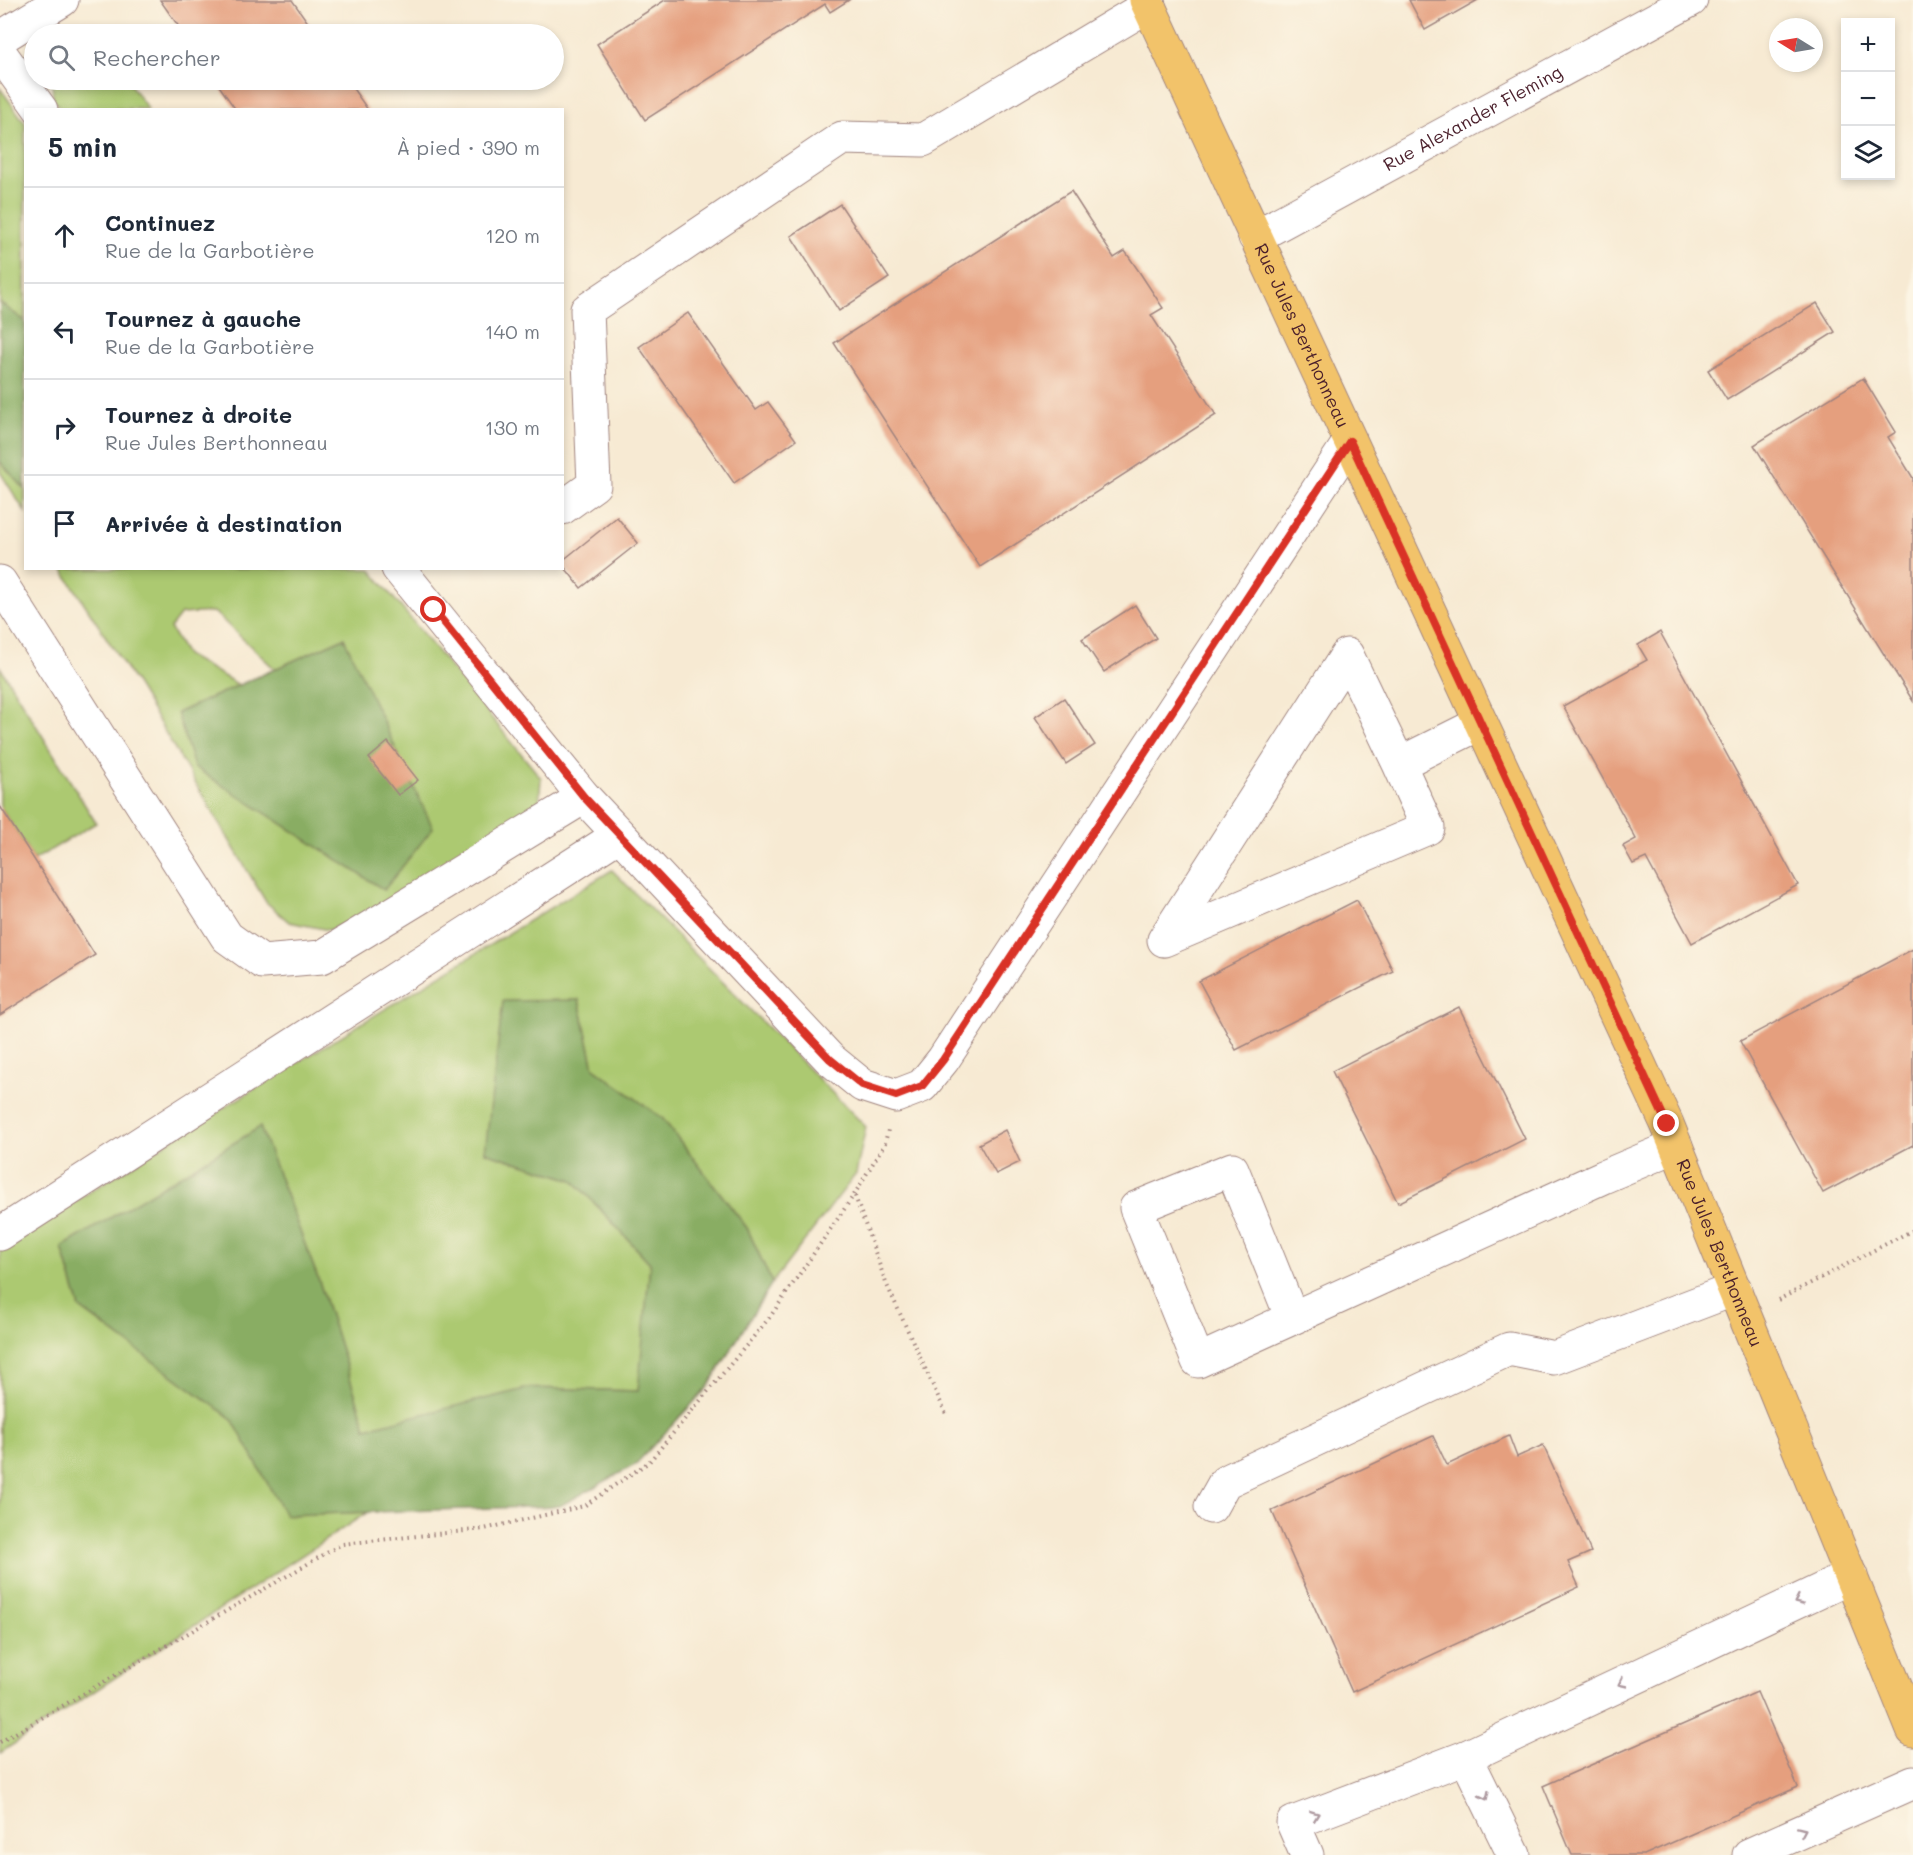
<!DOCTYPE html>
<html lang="fr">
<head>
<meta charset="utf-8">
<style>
  :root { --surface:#fff; --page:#f2f2f3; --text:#1f2937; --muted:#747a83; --line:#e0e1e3 }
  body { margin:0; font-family:Mali,sans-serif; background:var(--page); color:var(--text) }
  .controls { position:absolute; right:18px; top:18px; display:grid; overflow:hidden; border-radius:0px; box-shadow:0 3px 9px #0003 }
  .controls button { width:54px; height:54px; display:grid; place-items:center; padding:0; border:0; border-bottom:2px solid var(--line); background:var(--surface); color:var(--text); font:30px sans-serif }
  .compass { position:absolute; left:1769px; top:18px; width:54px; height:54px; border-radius:50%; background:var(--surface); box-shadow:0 3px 9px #0003; rotate:281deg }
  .stop { position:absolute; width:18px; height:18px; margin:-14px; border:4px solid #d93025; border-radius:50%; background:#fff }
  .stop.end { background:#d93025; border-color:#fff; box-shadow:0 2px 6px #0008 }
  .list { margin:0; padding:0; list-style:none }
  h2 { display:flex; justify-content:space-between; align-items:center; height:78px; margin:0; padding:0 24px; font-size:26px }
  h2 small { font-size:20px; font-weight:400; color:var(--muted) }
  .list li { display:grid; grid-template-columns:39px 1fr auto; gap:18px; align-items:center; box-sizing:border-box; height:96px; padding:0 24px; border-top:2px solid var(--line) }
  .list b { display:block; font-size:22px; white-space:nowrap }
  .list p { margin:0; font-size:20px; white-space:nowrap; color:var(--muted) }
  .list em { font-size:20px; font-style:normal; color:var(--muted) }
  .icon { flex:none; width:33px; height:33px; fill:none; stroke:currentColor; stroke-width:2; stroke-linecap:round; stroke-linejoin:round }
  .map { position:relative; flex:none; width:1913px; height:1855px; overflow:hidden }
  .search { position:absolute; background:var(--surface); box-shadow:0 3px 9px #0003; left:24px; top:24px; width:540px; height:66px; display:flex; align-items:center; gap:15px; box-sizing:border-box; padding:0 21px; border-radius:33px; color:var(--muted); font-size:22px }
  .panel { position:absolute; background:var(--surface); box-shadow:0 3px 9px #0003; left:24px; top:108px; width:540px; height:462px; border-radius:0px }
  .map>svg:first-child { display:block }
  .green { fill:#acc971; stroke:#7b744e; stroke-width:1.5; fill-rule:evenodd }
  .forest { fill:#89ad63; stroke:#6a6647; stroke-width:1.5 }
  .building { fill:#e59f7e }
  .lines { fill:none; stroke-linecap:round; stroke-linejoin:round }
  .minor-casing { stroke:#a0847f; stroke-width:35 }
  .major-casing { stroke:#a0847f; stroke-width:35 }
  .path { stroke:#a0847f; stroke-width:4; stroke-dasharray:1.5 4.5; stroke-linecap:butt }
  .minor { stroke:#fff; stroke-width:33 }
  .major { stroke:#f2c36a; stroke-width:33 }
  .oneway { stroke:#ae9aa0 }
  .route { stroke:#d93025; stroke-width:8 }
  .labels { text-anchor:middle; stroke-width:4.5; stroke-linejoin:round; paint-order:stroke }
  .street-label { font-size:18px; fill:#4a1f2b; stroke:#fcf5e5 }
</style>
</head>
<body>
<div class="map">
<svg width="1913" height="1855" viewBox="0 0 1913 1855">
  <rect width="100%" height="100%" fill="#fcf5e5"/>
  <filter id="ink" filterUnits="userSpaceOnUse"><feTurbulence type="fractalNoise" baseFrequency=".0167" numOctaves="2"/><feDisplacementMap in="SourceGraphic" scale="12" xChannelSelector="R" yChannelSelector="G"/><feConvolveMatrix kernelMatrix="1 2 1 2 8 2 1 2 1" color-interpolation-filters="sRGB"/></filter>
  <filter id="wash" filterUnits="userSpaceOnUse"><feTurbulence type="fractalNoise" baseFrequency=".008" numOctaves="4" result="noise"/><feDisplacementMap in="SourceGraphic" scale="24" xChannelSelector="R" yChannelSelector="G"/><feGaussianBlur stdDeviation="1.35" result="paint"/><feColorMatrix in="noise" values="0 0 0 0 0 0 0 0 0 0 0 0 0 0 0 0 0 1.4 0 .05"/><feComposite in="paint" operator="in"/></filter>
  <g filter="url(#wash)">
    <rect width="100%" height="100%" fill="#f7ead3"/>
    <g class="green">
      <path d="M 52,80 L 127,80 L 148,109 L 61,109 L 53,99 Z"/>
      <path d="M 0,88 L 25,123 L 25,321 L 0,303 Z"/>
      <path d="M 0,462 L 25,489 L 25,512 L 0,472 Z"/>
      <path d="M 62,569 L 370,569 L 541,778 L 539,805 L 369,914 L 329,930 L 289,922 L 266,902 L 140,690 ZM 214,612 L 275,669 L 344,638 L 177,713 L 239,685 L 186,655 L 170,628 L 181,614 Z"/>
      <path d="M 0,667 L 96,823 L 34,860 L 0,806 Z"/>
      <path d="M 612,870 L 866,1127 L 856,1174 L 772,1283 L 747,1228 L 663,1119 L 594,1068 L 579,1000 L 485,1152 L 573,1180 L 650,1263 L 639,1391 L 529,1388 L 366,1429 L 319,1281 L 260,1127 L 62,1247 L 80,1308 L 232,1419 L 285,1515 L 368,1512 L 0,1753 L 0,1249 L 176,1137 Z"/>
    </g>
    <g class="forest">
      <path d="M 0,303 L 25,321 L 25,489 L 0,462 Z"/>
      <path d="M 344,638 L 433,828 L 384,890 L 194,767 L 177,713 Z"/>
      <path d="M 579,1000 L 594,1068 L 663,1119 L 747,1228 L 772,1283 L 708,1387 L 635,1465 L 560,1506 L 285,1515 L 232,1419 L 80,1308 L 62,1247 L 260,1127 L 319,1281 L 366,1428 L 529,1388 L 638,1391 L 650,1263 L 573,1180 L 485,1152 L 503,1001 Z"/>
    </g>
    <g id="blocks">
      <g class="building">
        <path d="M 160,0 L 292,0 L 316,34 L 184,34 Z"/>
        <path d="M 665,0 L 849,0 L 830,12 L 825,4 L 645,120 L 597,44 Z"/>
        <path d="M 1409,0 L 1478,0 L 1425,30 Z"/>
        <path d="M 215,80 L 347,80 L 368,110 L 236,110 Z"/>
        <path d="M 1071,191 L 1114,258 L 1125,251 L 1138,270 L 1163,308 L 1151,315 L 1216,415 L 980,567 L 834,343 Z"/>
        <path d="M 840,204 L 889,278 L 839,311 L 791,236 Z"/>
        <path d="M 1817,303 L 1835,332 L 1727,400 L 1708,370 Z"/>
        <path d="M 688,313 L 756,410 L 768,402 L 796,440 L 734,483 L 639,347 Z"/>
        <path d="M 1863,378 L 1896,432 L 1888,437 L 1913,478 L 1913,701 L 1754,445 Z"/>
        <path d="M 617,517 L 638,543 L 581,588 L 562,564 L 562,561 Z"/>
        <path d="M 1135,605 L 1156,638 L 1104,672 L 1082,639 Z"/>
        <path d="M 1660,632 L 1798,885 L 1692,943 L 1646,858 L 1633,864 L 1623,846 L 1636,839 L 1563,706 L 1647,660 L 1638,645 Z"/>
        <path d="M 1064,698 L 1095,745 L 1066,764 L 1035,717 Z"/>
        <path d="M 388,742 L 418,780 L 398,795 L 369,758 Z"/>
        <path d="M 0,806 L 95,955 L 0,1015 Z"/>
        <path d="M 1357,900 L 1393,971 L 1236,1050 L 1199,981 Z"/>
        <path d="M 1913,949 L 1913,1145 L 1823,1193 L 1740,1041 Z"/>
        <path d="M 1459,1007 L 1525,1139 L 1398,1203 L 1332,1071 Z"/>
        <path d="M 1005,1130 L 1020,1162 L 996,1174 L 979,1144 Z"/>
        <path d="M 1433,1436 L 1447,1465 L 1509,1436 L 1517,1457 L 1543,1445 L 1591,1552 L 1568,1562 L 1579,1587 L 1352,1692 L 1272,1511 Z"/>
        <path d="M 1757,1692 L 1798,1787 L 1644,1855 L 1572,1855 L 1543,1786 Z"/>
      </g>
    </g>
  </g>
  <g filter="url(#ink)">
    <use href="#blocks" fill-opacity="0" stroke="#a0847f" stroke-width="1.5"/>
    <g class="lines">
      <defs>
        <g id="minor">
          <path d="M 0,38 L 62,0"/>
          <path d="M 0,53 L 41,110"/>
          <path id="s1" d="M 1255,237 L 1691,0"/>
          <path d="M 562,508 L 594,485 L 587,310 L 842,138 L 923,140 L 1149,5"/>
          <path d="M 398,568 L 584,797 L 830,1059 L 862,1085 L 896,1096 L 922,1086 L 943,1060 L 1350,441"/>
          <path d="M 0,582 L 227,937 L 262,962 L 322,957 L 584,797"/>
          <path d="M 1399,764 L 1347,655 L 1164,940 L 1428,828 L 1399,764 L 1481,723"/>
          <path d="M 0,1234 L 619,835"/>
          <path d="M 1292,1318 L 1232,1169 L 1136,1208 L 1198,1361 L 1603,1177 L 1676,1146"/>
          <path d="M 1211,1507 L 1225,1482 L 1509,1349 L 1554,1358 L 1735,1289"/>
          <path d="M 1307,1855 L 1293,1823 L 1466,1757"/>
          <path d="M 1514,1855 L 1466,1757 L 1851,1576"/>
          <path d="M 1749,1855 L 1913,1782"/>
        </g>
        <g id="major">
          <path id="s2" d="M 1146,0 L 1667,1124 L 1913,1730"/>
        </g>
      </defs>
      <use href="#minor" class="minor-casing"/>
      <use href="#major" class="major-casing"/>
      <g class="path">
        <path d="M 855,1196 L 886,1283 L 946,1414"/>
        <path d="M 1778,1300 L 1913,1230"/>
        <path d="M 0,1742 L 342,1544 L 484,1529 L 584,1506 L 649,1462 L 770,1317 L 854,1195 L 885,1143 L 888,1130"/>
      </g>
      <use href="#minor" class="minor"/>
      <use href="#major" class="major"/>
    </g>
    <defs><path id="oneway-chevron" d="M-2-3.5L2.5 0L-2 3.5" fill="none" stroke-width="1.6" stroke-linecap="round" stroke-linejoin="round" transform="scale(1.5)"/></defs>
    <g class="oneway">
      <use href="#oneway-chevron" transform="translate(1798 1601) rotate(155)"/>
      <use href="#oneway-chevron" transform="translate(1622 1683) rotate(155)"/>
      <use href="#oneway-chevron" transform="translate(1485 1796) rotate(64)"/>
      <use href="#oneway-chevron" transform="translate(1315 1815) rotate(-21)"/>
      <use href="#oneway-chevron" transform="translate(1802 1831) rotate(-24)"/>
    </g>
  </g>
  <g class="lines" filter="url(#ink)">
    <path class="route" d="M 434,610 L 584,797 L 830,1059 L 862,1085 L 896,1096 L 922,1086 L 943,1060 L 1350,441 L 1667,1124"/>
  </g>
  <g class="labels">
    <g class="street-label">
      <text dy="6" stroke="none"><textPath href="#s1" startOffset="248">Rue Alexander Fleming</textPath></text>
      <text dy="6" stroke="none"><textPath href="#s2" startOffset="370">Rue Jules Berthonneau</textPath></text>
      <text dy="6" stroke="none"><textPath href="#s2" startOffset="1378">Rue Jules Berthonneau</textPath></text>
    </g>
  </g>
</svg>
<div class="controls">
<button>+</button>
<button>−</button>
<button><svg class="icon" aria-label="layers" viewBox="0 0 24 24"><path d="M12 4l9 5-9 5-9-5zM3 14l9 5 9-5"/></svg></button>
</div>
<svg class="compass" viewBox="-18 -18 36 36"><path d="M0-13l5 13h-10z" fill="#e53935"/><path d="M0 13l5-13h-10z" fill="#747a83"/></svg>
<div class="stop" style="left:434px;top:610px"></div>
<div class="stop end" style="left:1667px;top:1124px"></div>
<div class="search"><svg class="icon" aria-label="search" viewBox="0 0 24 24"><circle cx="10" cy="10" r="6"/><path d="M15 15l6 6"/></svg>Rechercher</div>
<section class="panel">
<h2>5 min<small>À pied · 390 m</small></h2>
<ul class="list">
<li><svg class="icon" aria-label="ahead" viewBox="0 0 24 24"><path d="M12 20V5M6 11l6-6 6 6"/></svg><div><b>Continuez</b><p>Rue de la Garbotière</p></div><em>120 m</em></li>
<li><svg class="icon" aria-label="left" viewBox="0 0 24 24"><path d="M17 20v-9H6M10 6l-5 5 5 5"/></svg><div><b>Tournez à gauche</b><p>Rue de la Garbotière</p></div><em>140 m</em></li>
<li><svg class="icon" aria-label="right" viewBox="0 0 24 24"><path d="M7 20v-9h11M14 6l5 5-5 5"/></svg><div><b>Tournez à droite</b><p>Rue Jules Berthonneau</p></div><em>130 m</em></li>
<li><svg class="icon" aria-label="arrive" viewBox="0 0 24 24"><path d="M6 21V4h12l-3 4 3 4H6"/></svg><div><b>Arrivée à destination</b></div></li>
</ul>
</section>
</div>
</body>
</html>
